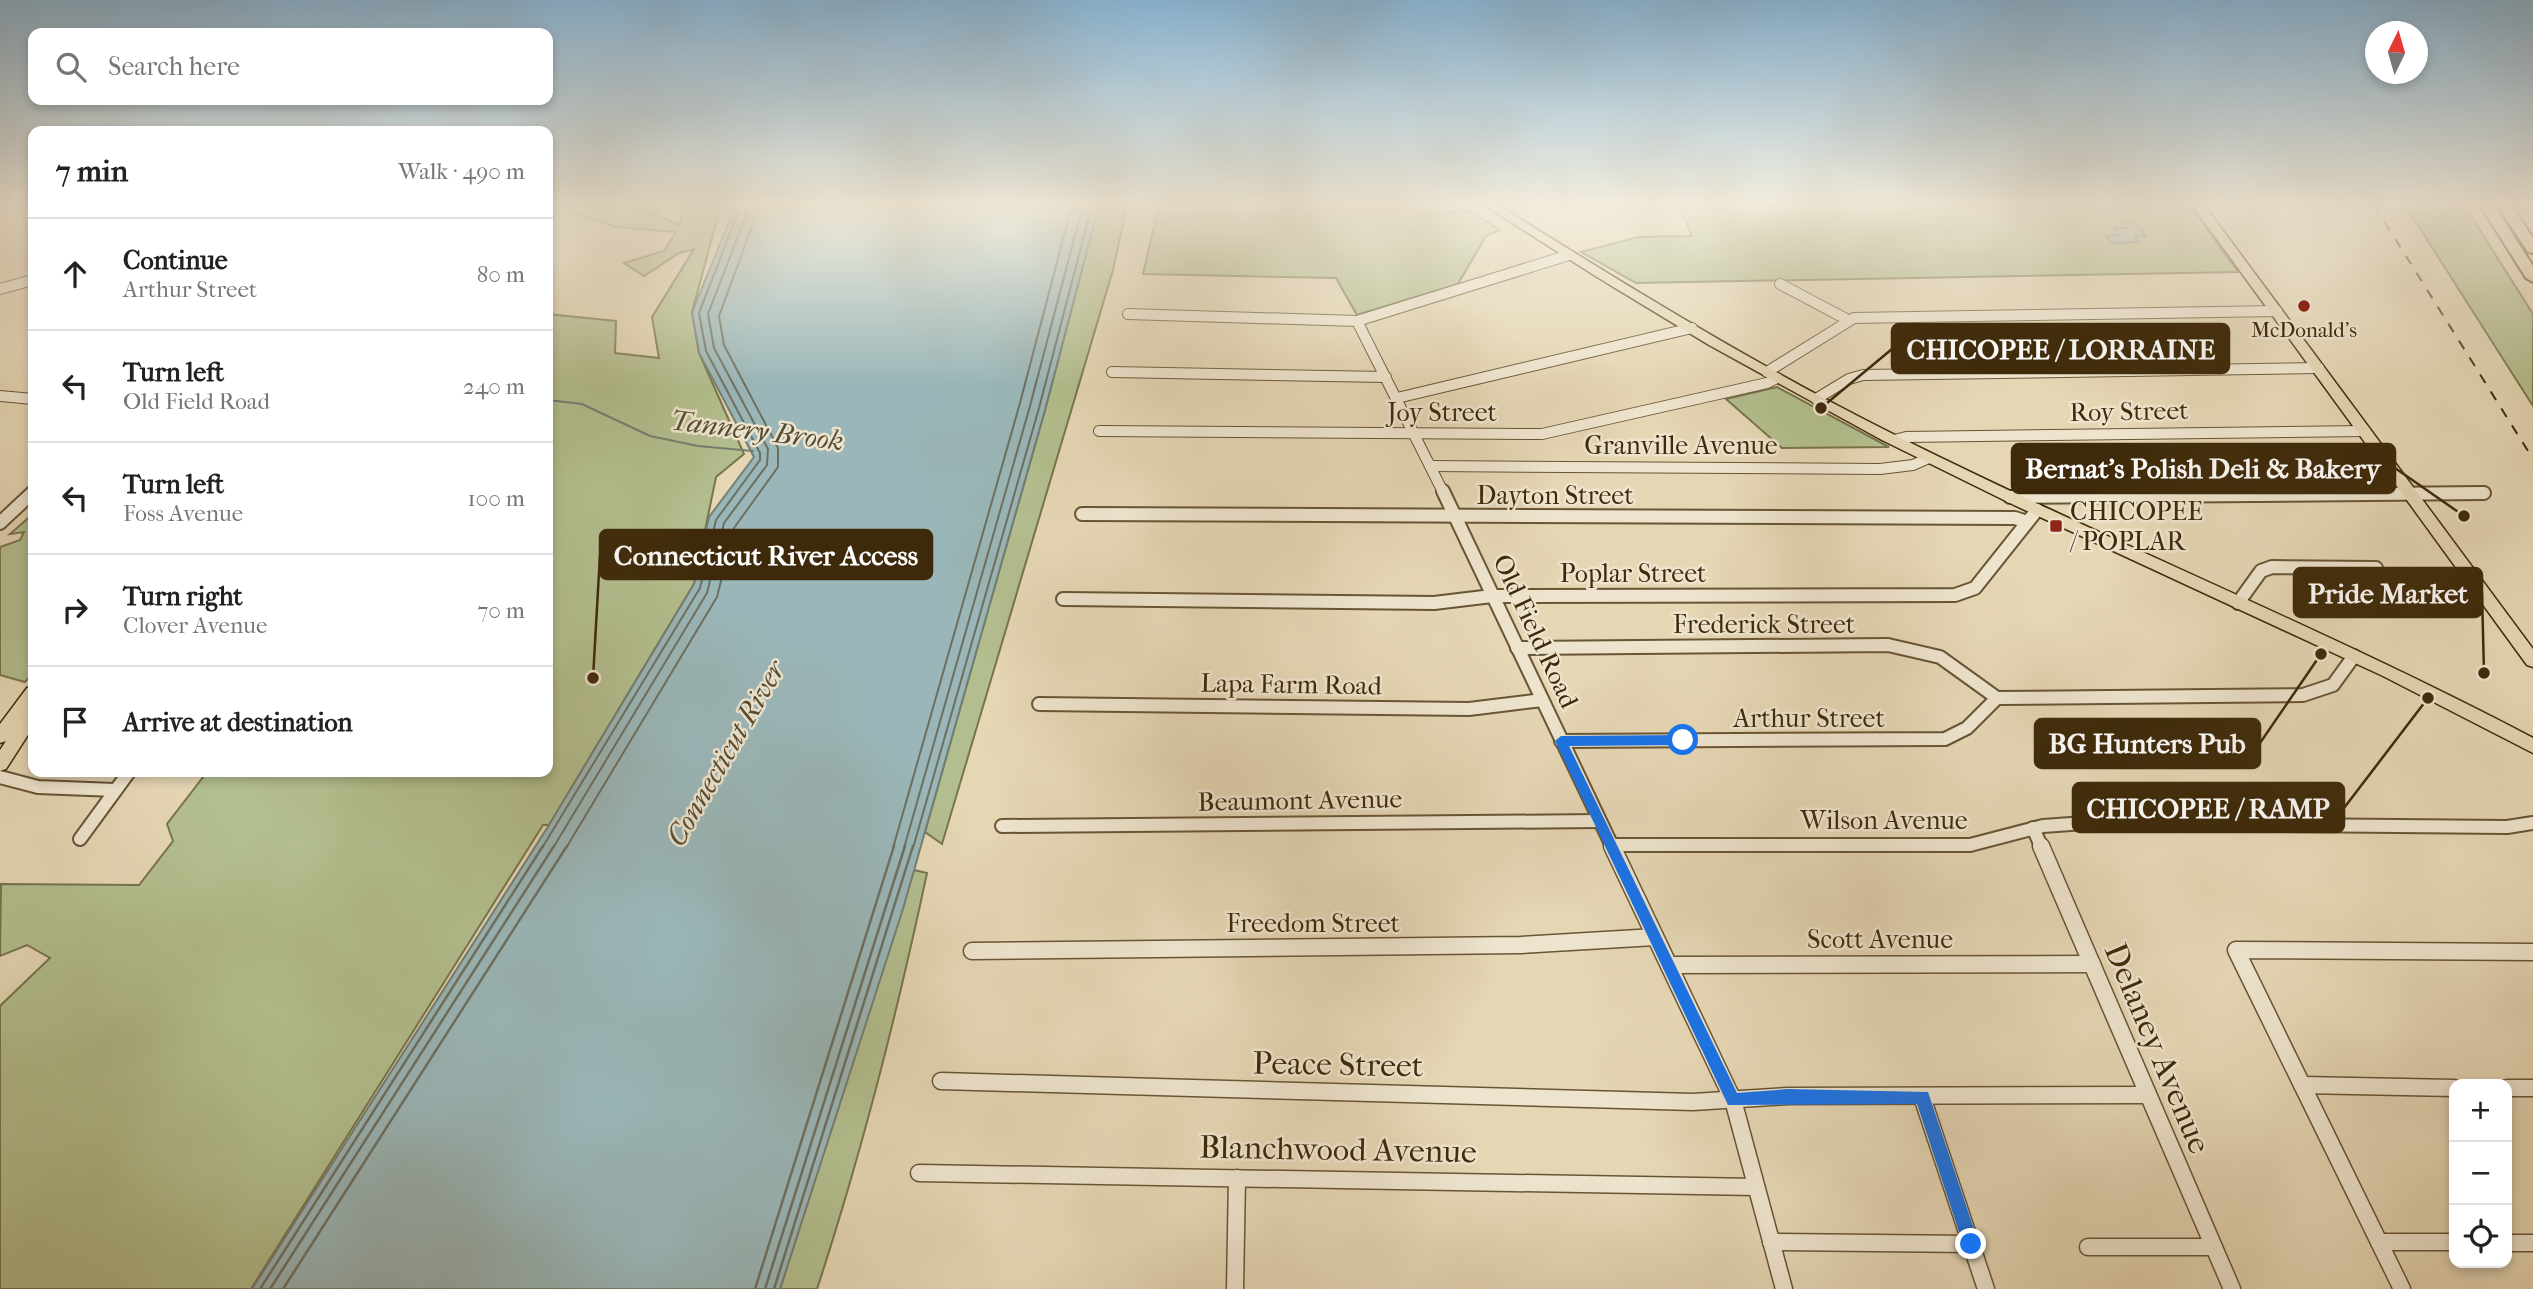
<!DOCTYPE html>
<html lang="en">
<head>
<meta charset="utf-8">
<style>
  :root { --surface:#fff; --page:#f6f6f6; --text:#222; --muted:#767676; --line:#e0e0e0 }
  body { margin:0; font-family:"IM FELL French Canon",serif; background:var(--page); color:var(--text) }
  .controls { position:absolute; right:21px; bottom:21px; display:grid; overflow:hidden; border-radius:14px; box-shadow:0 4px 10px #0003 }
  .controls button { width:63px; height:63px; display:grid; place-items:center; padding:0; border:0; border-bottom:2px solid var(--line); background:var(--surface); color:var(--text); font:35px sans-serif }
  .compass { position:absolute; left:2365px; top:21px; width:63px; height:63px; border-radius:50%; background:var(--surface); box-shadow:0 4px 10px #0003; rotate:5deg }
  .stop { position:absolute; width:21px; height:21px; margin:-16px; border:5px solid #1a73e8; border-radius:50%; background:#fff }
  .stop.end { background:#1a73e8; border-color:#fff; box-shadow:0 2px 7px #0008 }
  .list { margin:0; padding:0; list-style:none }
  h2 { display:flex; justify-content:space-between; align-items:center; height:91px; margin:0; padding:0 28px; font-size:30px }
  h2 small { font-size:23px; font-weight:400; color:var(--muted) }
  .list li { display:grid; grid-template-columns:46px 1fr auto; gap:21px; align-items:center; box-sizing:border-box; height:112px; padding:0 28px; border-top:2px solid var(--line) }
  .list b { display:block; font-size:26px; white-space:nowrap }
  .list p { margin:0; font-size:23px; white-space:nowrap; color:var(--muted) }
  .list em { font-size:23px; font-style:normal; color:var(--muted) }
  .icon { flex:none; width:38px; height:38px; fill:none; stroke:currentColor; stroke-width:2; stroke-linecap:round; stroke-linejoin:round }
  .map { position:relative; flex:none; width:2533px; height:1289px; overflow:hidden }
  .search { position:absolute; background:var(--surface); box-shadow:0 4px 10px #0003; left:28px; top:28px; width:525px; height:77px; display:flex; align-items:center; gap:18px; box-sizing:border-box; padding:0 24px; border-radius:14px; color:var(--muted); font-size:26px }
  .panel { position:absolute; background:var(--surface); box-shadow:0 4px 10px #0003; left:28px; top:126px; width:525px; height:651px; border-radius:14px }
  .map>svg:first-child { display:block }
  .green { fill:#b3be8e; stroke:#78744c; stroke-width:2 }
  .water { fill:#9ab6b8; stroke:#757e72; stroke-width:2 }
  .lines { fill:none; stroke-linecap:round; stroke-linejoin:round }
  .shore-far1 { stroke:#6c7061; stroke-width:2 }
  .shore { stroke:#6c7061; stroke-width:2.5 }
  .stream { stroke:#757e72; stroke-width:2 }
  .minor-far2-casing { stroke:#685534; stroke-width:12 }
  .minor-far1-casing { stroke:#685534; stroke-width:16 }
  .minor-casing { stroke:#685534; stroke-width:19 }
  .major-casing { stroke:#3e2a0a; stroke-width:3 }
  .highway-casing { stroke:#3e2a0a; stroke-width:4 }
  .minor-far2 { stroke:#eee4ce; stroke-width:10 }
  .minor-far1 { stroke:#eee4ce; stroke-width:12 }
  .minor { stroke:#eee4ce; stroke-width:16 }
  .major { fill:#e5d6b4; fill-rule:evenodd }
  .highway { fill:#e5d6b4; fill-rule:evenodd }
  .rail { stroke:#3e2a0a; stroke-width:2; stroke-dasharray:10 10; stroke-linecap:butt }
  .route { fill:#1a73e8 }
  .poi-dot { fill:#8f2418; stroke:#eee4ce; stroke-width:2.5 }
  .labels { text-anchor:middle; stroke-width:5; stroke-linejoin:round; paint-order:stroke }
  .far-poi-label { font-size:21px; fill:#3e2a0a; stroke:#eee4ce }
  .street-label { font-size:26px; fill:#3e2a0a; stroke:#eee4ce }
  .poi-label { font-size:26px; fill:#3e2a0a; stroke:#eee4ce; text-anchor:start }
  .water-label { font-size:28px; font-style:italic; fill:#554d36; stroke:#eee4ce }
  .near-street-label { font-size:32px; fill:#3e2a0a; stroke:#eee4ce }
  .leader { fill:none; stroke:#3e2a0a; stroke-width:2.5 }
  .callout-dot { fill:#3e2a0a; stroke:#eee4ce; stroke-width:2.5 }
  .callout { fill:#3e2a0a; stroke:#3e2a0a; stroke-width:2.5 }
  .callout-label { font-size:28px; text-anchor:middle; font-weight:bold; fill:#fff }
</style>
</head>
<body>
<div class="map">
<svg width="2533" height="1289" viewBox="0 0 2533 1289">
  <rect width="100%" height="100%" fill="#e5d6b4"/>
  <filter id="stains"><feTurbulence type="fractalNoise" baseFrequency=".00286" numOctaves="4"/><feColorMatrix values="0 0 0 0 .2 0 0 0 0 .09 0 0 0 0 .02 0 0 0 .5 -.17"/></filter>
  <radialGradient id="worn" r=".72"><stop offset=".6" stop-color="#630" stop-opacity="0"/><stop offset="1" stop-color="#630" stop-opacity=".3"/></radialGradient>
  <g class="green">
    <path d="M 553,205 L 641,205 L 642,209 L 679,225 L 685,205 L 721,205 L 692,312 L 699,353 L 744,454 L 716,477 L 694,584 L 549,825 L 543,825 L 251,1289 L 0,1289 L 0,1006 L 50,958 L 27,945 L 0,956 L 1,884 L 139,885 L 173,841 L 167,824 L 207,772 L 548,772 L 548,314 L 616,321 L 615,353 L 659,358 L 652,317 L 694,249 L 679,253 L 644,276 L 624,263 L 664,251 L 676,232 L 615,227 L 583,215 L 554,210 Z"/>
    <path d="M 1099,205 L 1127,205 L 1113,270 L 942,844 L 925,832 L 1045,410 Z"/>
    <path d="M 1159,205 L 1417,205 L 1412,207 L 1417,214 L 1469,211 L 1500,230 L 1486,236 L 1458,284 L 1357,315 L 1336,278 L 1143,274 Z"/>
    <path d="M 2189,205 L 2238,272 L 1636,283 L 1581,252 L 1638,237 L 1692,236 L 1679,206 Z"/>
    <path d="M 2405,205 L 2464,205 L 2533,314 L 2533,406 Z"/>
    <path d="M 1777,387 L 1889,447 L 1782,448 L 1726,399 Z"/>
    <path d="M 33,514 L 33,673 L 25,682 L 0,675 L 0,547 L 20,540 L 24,532 L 10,534 Z"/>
    <path d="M 914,870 L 927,873 C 897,1014 862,1152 817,1289 L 780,1289 Z"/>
  </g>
  <g class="water">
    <path d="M 736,205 L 1099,205 L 1045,410 L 903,909 L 780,1289 L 252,1289 L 549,825 L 694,584 L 709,517 L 754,457 L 699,353 L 692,312 Z"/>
    <path d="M 2124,222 L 2134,222 L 2146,236 L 2135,237 L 2139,242 L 2111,243 L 2106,236 L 2119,235 L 2114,228 L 2128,228 Z"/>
  </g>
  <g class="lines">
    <g class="shore-far1">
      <path d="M 542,848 L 700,588 L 716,520 L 760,460 L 760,453 L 706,351 L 699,313 L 741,205"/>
      <path d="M 553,848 L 707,593 L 724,523 L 767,465 L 768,449 L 714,348 L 708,314 L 750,205"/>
      <path d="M 566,848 L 717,597 L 734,528 L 778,467 L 778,448 L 724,345 L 719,316 L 760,205"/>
      <path d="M 893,848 L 1020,403 L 1072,205"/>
      <path d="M 904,848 L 1030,406 L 1083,205"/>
      <path d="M 913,848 L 1039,408 L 1092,205"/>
    </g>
    <g class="shore">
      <path d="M 260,1289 L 543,846"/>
      <path d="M 270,1289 L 554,846"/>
      <path d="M 283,1289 L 567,846"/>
      <path d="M 755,1289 L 894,846"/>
      <path d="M 765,1289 L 905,846"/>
      <path d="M 774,1289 L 913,846"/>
    </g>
    <path class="stream" d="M 548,400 L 582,404 L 650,436 L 698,446 L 753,451"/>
    <defs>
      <g id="minor-far2">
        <path d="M 1780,284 L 1848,320"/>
        <path d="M 0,289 L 33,280"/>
        <path d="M 1128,314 L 1357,321"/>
        <path d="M 1112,372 L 1386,377"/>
        <path d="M 1767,372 L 1854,318 L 2277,311"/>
        <path d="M 0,396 L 33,399"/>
        <path d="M 1397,398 L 1692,328"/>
        <path d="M 1816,399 L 1849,379 L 1863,375 L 2319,368"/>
        <path d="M 1099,431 L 1542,434 L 1767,383 L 1777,378"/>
        <path d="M 1894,440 L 1906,437 L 2365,431"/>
        <path d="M 1430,466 L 1880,469 L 1913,465 L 1929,458"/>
        <path d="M 1443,492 L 1357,321 L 1569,255"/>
      </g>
      <g id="minor-far1">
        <path d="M 1443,491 L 1613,848"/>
        <path d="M 2010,497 L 2484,493"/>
        <path d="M 1082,514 L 2015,518 L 2027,522"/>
        <path d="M 0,523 L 33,492"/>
        <path d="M 1063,599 L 1434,603 L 1492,596 L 1955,595 L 1975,588 L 2037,510"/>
        <path d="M 2238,603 L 2261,571 L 2272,567 L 2376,568"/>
        <path d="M 1517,648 L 1888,645 L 1940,657 L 1997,698"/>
        <path d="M 1997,698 L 2303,695 L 2333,685 L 2354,656"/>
        <path d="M 1039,704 L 1469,709 L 1542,700"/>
        <path d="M 1561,741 L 1945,739 L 1967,728 L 1997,698"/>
        <path d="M 0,777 L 38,787 L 115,790"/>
        <path d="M 1002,826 L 1599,821"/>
        <path d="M 2033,828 L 2042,848"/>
        <path d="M 80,839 L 129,772"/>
        <path d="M 1611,845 L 1970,845 L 2043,826 L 2085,823 L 2507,827 L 2533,823"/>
      </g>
      <g id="minor">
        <path d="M 1612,846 L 1733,1100 L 1784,1289"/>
        <path d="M 2041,846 L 2232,1289"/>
        <path d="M 972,951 L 1521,945 L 1655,937"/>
        <path d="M 1669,965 L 2092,964"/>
        <path d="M 941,1081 L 1693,1102 L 1788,1096 L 2147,1095"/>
        <path d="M 2302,1085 L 2454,1088"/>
        <path d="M 2507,1088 L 2533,1088"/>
        <path d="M 1922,1097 L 1986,1289"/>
        <path d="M 919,1173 L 1756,1187"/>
        <path d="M 1771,1242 L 1971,1244"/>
        <path d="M 2379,1242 L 2454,1242"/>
        <path d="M 2507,1243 L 2533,1243"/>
        <path d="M 2088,1247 L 2213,1247"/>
        <path d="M 1235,1289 L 1237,1178"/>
        <path d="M 2402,1289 L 2236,950 L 2533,952"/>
      </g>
      <g id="major">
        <path d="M 1484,205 L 1498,205 C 1627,286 1757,366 1893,434 C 2104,540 2324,628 2533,738 L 2533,753 L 2383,676 L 2014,505 L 1882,440 L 1709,345 L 1597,277 Z"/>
        <path d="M 2192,205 L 2204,205 L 2533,649 L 2533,667 L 2527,665 Z"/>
        <path d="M 33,686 L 33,704 L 30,709 L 33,708 L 33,727 L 6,769 L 0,771 L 0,750 L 10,735 L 6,741 L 0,743 L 0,724 L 27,688 Z"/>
      </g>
      <g id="highway">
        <path d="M 2480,205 L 2494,205 L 2533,266 L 2533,282 L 2526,278 Z"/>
        <path d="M 2497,205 L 2511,205 L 2533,238 L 2533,253 L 2528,252 Z"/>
      </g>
    </defs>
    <use href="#minor-far2" class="minor-far2-casing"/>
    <use href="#minor-far1" class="minor-far1-casing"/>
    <use href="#minor" class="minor-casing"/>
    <use href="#major" class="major-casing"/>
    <use href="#highway" class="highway-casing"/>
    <use href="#minor-far2" class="minor-far2"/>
    <use href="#minor-far1" class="minor-far1"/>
    <use href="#minor" class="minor"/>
    <use href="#major" class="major"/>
    <use href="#highway" class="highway"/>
    <path class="rail" d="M 2374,205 L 2533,459"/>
  </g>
  <linearGradient id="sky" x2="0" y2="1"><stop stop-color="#89b5d5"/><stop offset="0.53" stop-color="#f3eddd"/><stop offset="1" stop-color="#f3eddd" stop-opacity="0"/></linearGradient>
  <rect width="2533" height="385" fill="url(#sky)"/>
  <path class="route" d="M 1683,735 L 1689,740 L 1683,745 L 1569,746 L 1737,1093 L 1788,1089 L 1928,1092 L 1979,1244 L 1977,1250 L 1966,1250 L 1963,1244 L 1917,1104 L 1728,1105 L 1555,741 L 1561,736 Z"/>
  <g class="poi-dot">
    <circle cx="2304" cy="306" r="7"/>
    <rect x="2049" y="519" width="14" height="14" rx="3.5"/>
  </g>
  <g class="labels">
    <g class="far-poi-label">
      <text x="2304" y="337">McDonald's</text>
    </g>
    <g class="street-label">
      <text transform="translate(2129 411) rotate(-1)" y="9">Roy Street</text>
      <text x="1442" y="421">Joy Street</text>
      <text x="1681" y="454">Granville Avenue</text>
      <text x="1555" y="504">Dayton Street</text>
      <text x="1633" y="582">Poplar Street</text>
      <text x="1764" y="633">Frederick Street</text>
      <text transform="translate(1536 631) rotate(65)" y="9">Old Field Road</text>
      <text transform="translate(1291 684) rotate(1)" y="9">Lapa Farm Road</text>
      <text x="1809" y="727">Arthur Street</text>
      <text transform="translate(1300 800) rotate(-1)" y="9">Beaumont Avenue</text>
      <text x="1884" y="829">Wilson Avenue</text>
      <text x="1313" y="932">Freedom Street</text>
      <text x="1880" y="948">Scott Avenue</text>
    </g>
    <g class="poi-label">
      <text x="2070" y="520">CHICOPEE<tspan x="2070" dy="30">/ POPLAR</tspan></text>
    </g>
    <g class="water-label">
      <text transform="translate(757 430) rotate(7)" y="10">Tannery Brook</text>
      <text transform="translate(725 753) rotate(-60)" y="10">Connecticut River</text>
    </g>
    <g class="near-street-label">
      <text transform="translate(2158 1048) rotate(67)" y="11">Delaney Avenue</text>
      <text transform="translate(1338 1064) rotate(1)" y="11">Peace Street</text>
      <text transform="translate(1338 1149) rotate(1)" y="11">Blanchwood Avenue</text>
    </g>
  </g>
  <path class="leader" d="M1821 408L1892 349M2464 516L2395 468M593 678L600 555M2484 673L2482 593M2321 654L2260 743M2428 698L2344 808"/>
  <g class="callout-dot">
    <circle cx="1821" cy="408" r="7"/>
    <circle cx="2464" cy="516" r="7"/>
    <circle cx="593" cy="678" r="7"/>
    <circle cx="2484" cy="673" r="7"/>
    <circle cx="2321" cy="654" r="7"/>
    <circle cx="2428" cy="698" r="7"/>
  </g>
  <g class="callout">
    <rect x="1892" y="324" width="337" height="49" rx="7"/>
    <rect x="2012" y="444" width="383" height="49" rx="7"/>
    <rect x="600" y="530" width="332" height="49" rx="7"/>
    <rect x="2294" y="568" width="188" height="49" rx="7"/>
    <rect x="2035" y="719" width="225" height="49" rx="7"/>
    <rect x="2073" y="783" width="271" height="49" rx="7"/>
  </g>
  <g class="callout-label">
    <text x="2061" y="359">CHICOPEE / LORRAINE</text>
    <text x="2203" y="478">Bernat's Polish Deli &amp; Bakery</text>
    <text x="766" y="565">Connecticut River Access</text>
    <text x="2388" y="603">Pride Market</text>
    <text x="2147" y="753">BG Hunters Pub</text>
    <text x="2208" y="818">CHICOPEE / RAMP</text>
  </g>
  <rect width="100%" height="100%" filter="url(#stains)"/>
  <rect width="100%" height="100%" fill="url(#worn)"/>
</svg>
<div class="controls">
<button>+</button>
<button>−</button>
<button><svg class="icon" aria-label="locate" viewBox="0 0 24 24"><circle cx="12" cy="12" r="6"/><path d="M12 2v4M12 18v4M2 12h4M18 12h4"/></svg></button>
</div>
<svg class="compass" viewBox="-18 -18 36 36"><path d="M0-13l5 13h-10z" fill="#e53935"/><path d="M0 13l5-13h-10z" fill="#767676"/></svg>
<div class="stop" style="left:1683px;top:740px"></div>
<div class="stop end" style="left:1971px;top:1244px"></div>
<div class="search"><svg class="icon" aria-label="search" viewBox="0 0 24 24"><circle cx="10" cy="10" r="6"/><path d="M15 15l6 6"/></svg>Search here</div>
<section class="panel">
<h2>7 min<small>Walk · 490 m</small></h2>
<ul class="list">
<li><svg class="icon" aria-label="ahead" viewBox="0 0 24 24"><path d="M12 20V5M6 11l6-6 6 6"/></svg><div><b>Continue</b><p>Arthur Street</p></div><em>80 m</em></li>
<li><svg class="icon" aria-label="left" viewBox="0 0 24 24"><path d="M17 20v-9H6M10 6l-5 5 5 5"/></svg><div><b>Turn left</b><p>Old Field Road</p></div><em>240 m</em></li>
<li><svg class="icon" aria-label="left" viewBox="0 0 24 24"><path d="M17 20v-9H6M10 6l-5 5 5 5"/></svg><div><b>Turn left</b><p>Foss Avenue</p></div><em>100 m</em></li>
<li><svg class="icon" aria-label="right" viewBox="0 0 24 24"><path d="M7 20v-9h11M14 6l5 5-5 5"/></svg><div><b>Turn right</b><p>Clover Avenue</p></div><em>70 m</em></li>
<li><svg class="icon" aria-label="arrive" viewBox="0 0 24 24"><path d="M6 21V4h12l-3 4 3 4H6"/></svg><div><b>Arrive at destination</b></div></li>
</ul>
</section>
</div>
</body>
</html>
